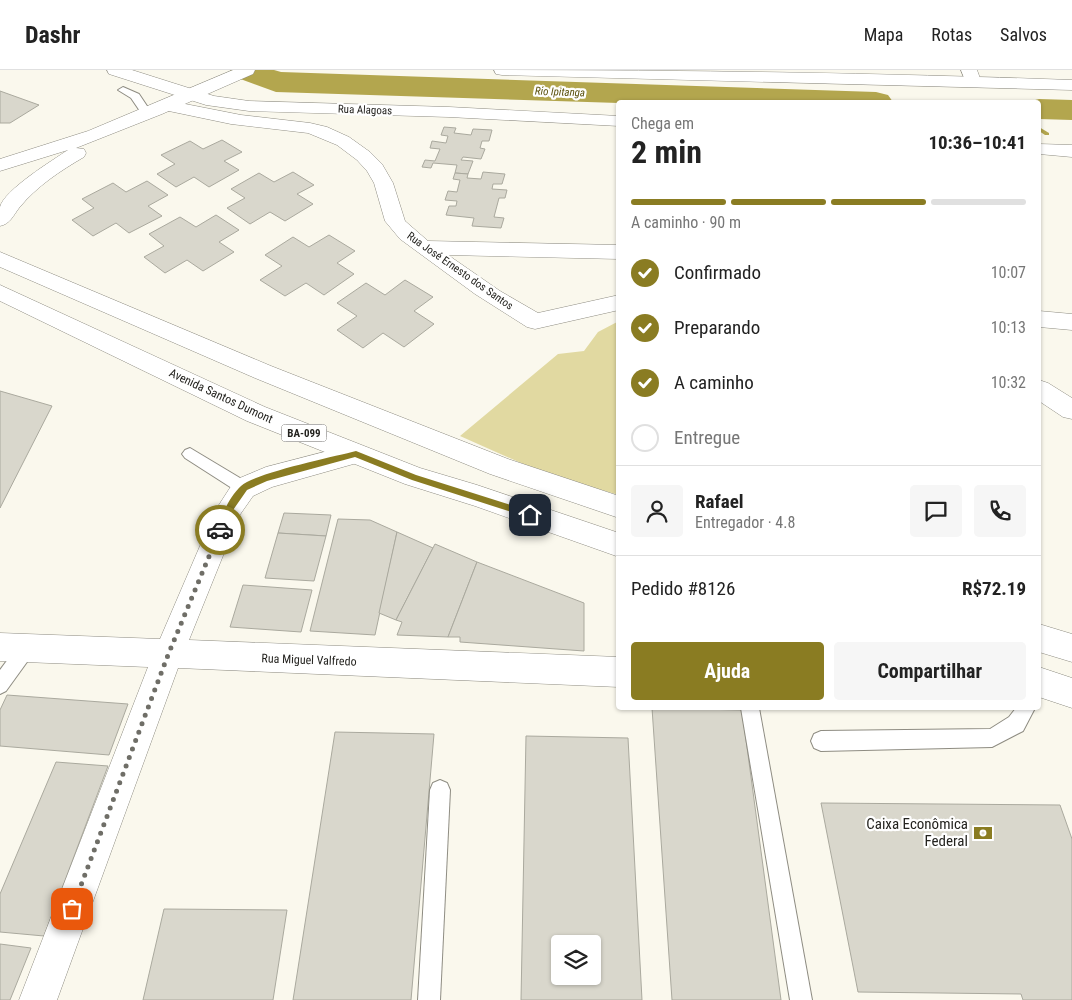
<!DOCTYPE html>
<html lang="pt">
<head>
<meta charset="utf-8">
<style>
  body { margin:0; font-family:"Roboto Condensed",sans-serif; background:#f6f6f6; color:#222; height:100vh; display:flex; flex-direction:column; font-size:19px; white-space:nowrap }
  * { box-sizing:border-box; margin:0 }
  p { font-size:16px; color:#767676 }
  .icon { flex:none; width:28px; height:28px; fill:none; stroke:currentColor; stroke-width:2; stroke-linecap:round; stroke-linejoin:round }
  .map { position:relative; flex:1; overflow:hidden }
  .drawer { position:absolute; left:616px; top:30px; width:425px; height:610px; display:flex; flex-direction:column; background:#fff; border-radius:5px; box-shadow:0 1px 4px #0004 }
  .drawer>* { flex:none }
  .fabs { position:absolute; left:551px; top:865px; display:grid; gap:10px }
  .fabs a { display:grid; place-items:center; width:50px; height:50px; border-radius:5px; background:#fff; box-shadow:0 1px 4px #0004; font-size:25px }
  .pin { position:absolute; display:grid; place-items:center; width:42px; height:42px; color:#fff; margin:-21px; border-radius:10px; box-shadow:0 2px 8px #0006 }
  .courier { position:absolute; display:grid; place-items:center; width:50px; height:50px; margin:-25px; border:4px solid #8a7c22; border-radius:50%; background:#fff; color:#222; box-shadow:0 1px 6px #0007 }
  .head em { font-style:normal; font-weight:700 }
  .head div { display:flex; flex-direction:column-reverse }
  .head { display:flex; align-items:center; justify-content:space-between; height:85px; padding:0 15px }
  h1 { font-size:32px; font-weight:700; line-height:38px }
  .bar { display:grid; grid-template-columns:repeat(4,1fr); gap:8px 5px; align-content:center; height:60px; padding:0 15px }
  .bar i { height:6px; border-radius:4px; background:#e0e0e0 }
  .bar .selected { background:#8a7c22 }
  .bar p { grid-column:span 4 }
  .line { display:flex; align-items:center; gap:12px; padding:0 15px; border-top:1px solid #e0e0e0 }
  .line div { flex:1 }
  .round { display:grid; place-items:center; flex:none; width:52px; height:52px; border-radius:5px; background:#f6f6f6 }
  ol { padding:0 15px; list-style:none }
  li { display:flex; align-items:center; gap:15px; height:55px }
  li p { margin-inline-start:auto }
  li .icon { padding:5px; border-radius:50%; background:#8a7c22; color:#fff; stroke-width:4 }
  li:last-child { color:#767676 }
  li i { width:28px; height:28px; border:2px solid #e0e0e0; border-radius:50% }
  .button { display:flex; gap:10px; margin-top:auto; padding:10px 15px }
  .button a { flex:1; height:58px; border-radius:5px; background:#8a7c22; color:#fff; font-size:20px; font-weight:700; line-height:58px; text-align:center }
  .button a+a { background:#f6f6f6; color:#222 }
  header { display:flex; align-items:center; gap:30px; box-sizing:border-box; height:70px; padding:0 25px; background:#fff; border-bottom:1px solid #e0e0e0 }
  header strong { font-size:24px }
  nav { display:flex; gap:28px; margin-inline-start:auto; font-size:18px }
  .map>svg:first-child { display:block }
  .green { fill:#e1d9a1 }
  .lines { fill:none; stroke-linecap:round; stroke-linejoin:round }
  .stream { fill:#b3a64e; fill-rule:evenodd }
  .river { fill:#b3a64e; fill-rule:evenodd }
  .building { fill:#d9d7cc; stroke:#aaa99e; fill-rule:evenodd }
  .service-casing { stroke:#8e8c82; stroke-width:2 }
  .minor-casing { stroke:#8e8c82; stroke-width:1 }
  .secondary-casing { stroke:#8e8c82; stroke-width:1 }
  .primary-casing { stroke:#8e8c82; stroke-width:1 }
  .trunk-casing { stroke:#8e8c82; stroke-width:1 }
  .service { fill:#fff; fill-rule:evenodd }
  .minor { fill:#fff; fill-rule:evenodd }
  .secondary { fill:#fff; fill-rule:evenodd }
  .primary { fill:#fff; fill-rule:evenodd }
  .trunk { fill:#fff; fill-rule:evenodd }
  .route { fill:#8a7c22 }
  .done { stroke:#6f6e67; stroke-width:5; stroke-dasharray:0 9 }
  .labels { text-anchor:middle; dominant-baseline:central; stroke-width:4.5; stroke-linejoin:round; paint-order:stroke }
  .far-water-label { font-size:11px; font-style:italic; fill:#5b510d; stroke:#fff }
  .far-street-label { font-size:11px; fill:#24231f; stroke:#fff }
  .shield { fill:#fff; stroke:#666562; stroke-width:1 }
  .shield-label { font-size:11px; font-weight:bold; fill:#24231f }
  .street-label { font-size:12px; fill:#24231f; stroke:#fff }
  .near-poi-label { font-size:15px; fill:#24231f; stroke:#fff; text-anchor:end }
</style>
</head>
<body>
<header>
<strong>Dashr</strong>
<nav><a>Mapa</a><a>Rotas</a><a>Salvos</a></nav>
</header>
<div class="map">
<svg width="1072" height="930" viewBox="0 0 1072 930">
  <rect width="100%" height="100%" fill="#faf8ed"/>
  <path class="green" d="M619,251v174l-71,-20 -88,-39 98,-82 26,-3 14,-19z"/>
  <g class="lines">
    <path class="stream" d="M1039,57l10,6v2h-4l-6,-4z"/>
    <g class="river">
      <path d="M230,0h44l7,2 595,20 12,3 5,7 -274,1 -343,-11 -41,-15z"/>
      <path d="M1039,29l33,1v20l-33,-1v-17h-12z"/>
    </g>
  </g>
  <g class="building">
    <path d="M0,21l39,14 -29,18h-10z"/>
    <path d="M444,57l12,1 -2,5 17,2 2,-6 19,1 -3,11h-7l-2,7 5,1 -4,10 -18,-2 -2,3 12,1 -5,13 -13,-1 2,-8 -24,-2 -2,5 -9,-1 3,-7 10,1 5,-12 -10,-1 2,-7 14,2 2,-7 -7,-1z"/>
    <path d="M222,70l20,12 -18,9 15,9 -30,17 -15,-10 -18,10 -19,-13 18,-10 -14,-9 29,-14 13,8z"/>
    <path d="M293,102l21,13 -17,9 16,10 -28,17 -15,-9 -20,12 -23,-16 18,-10 -14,-9 28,-16 15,9z"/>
    <path d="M483,102l22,2 -3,10h-9l-1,5 15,1 -2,8h-6l-5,19 10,1 -3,10 -29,-2 2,-8 -28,-3 3,-9h7l1,-5 -12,-1 3,-9 9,1 3,-12 -7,-1 2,-6 13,1 -1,4 14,1z"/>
    <path d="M147,111l21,14 -20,11 14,10 -33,17 -13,-10 -23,13 -21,-16 22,-12 -12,-9 31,-16 13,9z"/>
    <path d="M216,145l23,15 -20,12 15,10 -31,19 -16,-11 -22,13 -21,-16 20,-11 -15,-12 31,-17 16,10z"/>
    <path d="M329,165l26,16 -18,12 17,11 -30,21 -18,-12 -21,13 -25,-16 22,-14 -17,-11 28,-18 16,10z"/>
    <path d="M405,210l28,17 -19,14 20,13 -30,23 -21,-14 -20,15 -26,-18 20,-14 -20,-13 29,-20 19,12z"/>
    <path d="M0,321l52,15 -52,102z"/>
    <path d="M284,443l47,2 -5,21 -48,-3z"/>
    <path d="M338,449l32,1 27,12 -22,103 -65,-4z"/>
    <path d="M397,462l36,16 -37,72 -17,-7z"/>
    <path d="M278,463l48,3 -12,45 -49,-3z"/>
    <path d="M435,474l42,18 -29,75 -51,-2 5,-13 -6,-2z"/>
    <path d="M477,492l107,41v48l-124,-9v-5h-12z"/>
    <path d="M243,515l69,5 -11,42 -71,-5z"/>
    <path d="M7,625l121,9 -19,51 -109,-9v-36z"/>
    <path d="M652,638l90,2 39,290h-109z"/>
    <path d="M335,662l99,2 -23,266h-118z"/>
    <path d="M526,666l102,2 14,262h-121zM560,874h32v32h-32z"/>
    <path d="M56,692l52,4 -64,170 -44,-4v-38z"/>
    <path d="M821,733l239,2 12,34v161h-49l-2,-6 -163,-2z"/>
    <path d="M164,839l123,1 -14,90h-130z"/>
    <path d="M0,874l31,4 -21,52h-10z"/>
  </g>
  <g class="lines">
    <g class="service-casing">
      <g id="service">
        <path d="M123,17l16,7 14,21 -1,2h-8l-13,-19 -13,-8z"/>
        <path d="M190,378l60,36 2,4 -2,4 -6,2 -6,-2 -53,-34 -3,-4 3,-4z"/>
        <path d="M26,571l6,2 3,6 -3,6 -26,36 -6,3v-24l20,-27z"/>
        <path d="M741,638h18l53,292h-22z"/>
        <path d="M1016,638h19l-12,23 -31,16 -171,4 -7,-3 -3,-7 3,-7 7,-3 169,-2 19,-12z"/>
        <path d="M440,710l7,3 3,7 -10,210h-22l12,-210 3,-7z"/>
      </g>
    </g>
    <g class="minor-casing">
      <g id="minor">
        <path d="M961,0h16l4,11 -2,4h-12z"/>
        <path d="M170,31l71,14 69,8 17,4 22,10 21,15 12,12 11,19 12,38 23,20 191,4v14l-171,-4 52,36 38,22 81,-18v15l-84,19 -8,-2 -52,-33 -75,-55 -15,-18 -11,-38 -7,-12 -10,-11 -20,-15 -29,-12 -77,-9 -67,-14 -3,-4 3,-4z"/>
        <path d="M1039,241l33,3v16l-33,-3z"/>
        <path d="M1039,310l9,3 24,15v21l-9,-2 -24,-16z"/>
        <path d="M355,374l9,3 4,7 -4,7 -92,26 -19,9 -14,20 -50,124 430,17v30l-441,-19 -121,332h-38l129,-333 -148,-6v-28l160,6 55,-128 20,-31 31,-13z"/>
      </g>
    </g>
    <g class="secondary-casing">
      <g id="secondary">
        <path d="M233,0h22l-2,4 -91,40 -86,34 8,1 2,4 -2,4c-24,14 -47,29 -65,51 -6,8 -9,16 -19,18 0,-6 0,-14 0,-19 4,-17 53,-47 68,-57l-68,21v-12l88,-28z"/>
        <path d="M494,0c193,0 385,3 578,10v10l-570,-15 -6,-1z"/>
      </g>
    </g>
    <g class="primary-casing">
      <g id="primary">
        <path d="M107,0h25l82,26 35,5 200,6 170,9v10l-170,-9 -200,-6 -43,-6 -97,-31z"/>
        <path d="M1039,74l33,1v12l-33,-3z"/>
      </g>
    </g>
    <g class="trunk-casing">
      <g id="trunk">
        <path d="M0,182l271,114 237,93 111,37v22l-129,-44 -235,-96 -255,-111z"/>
        <path d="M0,215l265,122 155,61 57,17 142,48v24l-144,-51 -70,-22 -158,-63 -247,-120z"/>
        <path d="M1039,554l33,10v28l-33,-10z"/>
        <path d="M1039,597l33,11v30l-33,-11z"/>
      </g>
    </g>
    <use href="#service" class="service"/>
    <use href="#minor" class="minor"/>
    <use href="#secondary" class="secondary"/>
    <use href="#primary" class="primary"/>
    <use href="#trunk" class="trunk"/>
  </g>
  <path class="route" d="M356,381l60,24 114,36 4,4 -4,3 -118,-38 -57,-23 -88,24 -20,9 -16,23 -8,19h-6l-1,-2c6,-15 13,-33 25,-44 14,-13 92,-29 115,-35z"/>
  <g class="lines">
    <path class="done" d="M72,839l96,-254 52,-125"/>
  </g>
  <defs>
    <g id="bank-bare" transform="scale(1.5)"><path d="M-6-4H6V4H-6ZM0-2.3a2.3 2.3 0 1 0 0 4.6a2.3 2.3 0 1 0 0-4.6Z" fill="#8a7c22" stroke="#fff" stroke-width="2.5" paint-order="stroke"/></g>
  </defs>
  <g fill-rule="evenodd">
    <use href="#bank-bare" x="983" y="763"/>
  </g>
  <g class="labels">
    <g class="far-water-label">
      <text transform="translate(560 22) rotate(2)">Rio Ipitanga</text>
    </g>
    <g class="far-street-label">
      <text transform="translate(365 40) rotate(2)">Rua Alagoas</text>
      <text transform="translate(460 201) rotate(35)">Rua José Ernesto dos Santos</text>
    </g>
    <rect class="shield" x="281.5" y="354.5" width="45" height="17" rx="4"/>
    <g class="shield-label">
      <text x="304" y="363">BA-099</text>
    </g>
    <g class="street-label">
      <text transform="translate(221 326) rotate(25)">Avenida Santos Dumont</text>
      <text transform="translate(309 590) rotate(2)">Rua Miguel Valfredo</text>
    </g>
    <g class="near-poi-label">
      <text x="968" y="754">Caixa Econômica<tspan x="968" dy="17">Federal</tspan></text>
    </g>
  </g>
</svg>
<div class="fabs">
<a><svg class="icon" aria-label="layers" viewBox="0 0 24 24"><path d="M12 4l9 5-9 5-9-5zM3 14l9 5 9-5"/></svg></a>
</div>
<div class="pin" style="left:72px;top:839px;background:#ea580c"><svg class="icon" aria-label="bag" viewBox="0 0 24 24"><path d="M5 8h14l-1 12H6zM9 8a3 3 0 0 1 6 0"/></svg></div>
<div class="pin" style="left:530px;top:445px;background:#1f2937"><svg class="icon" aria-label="home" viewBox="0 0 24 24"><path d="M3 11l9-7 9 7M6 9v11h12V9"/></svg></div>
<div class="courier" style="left:220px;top:460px"><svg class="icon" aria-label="car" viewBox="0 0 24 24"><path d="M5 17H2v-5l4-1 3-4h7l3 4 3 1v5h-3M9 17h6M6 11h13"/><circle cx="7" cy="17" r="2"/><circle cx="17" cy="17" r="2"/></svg></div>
<section class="drawer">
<div class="head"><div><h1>2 min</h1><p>Chega em</p></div><em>10:36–10:41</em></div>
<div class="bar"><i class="selected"></i><i class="selected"></i><i class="selected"></i><i></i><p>A caminho · 90 m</p></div>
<ol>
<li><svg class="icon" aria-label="check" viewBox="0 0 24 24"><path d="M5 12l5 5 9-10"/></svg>Confirmado<p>10:07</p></li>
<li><svg class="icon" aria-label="check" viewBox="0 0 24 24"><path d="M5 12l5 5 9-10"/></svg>Preparando<p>10:13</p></li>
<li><svg class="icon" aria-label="check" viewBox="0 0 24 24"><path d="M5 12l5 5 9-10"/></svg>A caminho<p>10:32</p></li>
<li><i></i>Entregue</li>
</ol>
<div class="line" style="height:90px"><a class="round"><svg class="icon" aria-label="person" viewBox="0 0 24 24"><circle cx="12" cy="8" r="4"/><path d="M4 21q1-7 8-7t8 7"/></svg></a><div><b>Rafael</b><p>Entregador · 4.8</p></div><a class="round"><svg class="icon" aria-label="chat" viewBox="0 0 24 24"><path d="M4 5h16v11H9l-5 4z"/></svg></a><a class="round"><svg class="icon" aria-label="phone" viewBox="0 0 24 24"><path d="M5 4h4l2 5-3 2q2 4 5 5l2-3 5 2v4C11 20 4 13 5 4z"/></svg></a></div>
<div class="line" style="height:65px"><div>Pedido #8126</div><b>R$72.19</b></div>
<div class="button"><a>Ajuda</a><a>Compartilhar</a></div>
</section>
</div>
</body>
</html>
